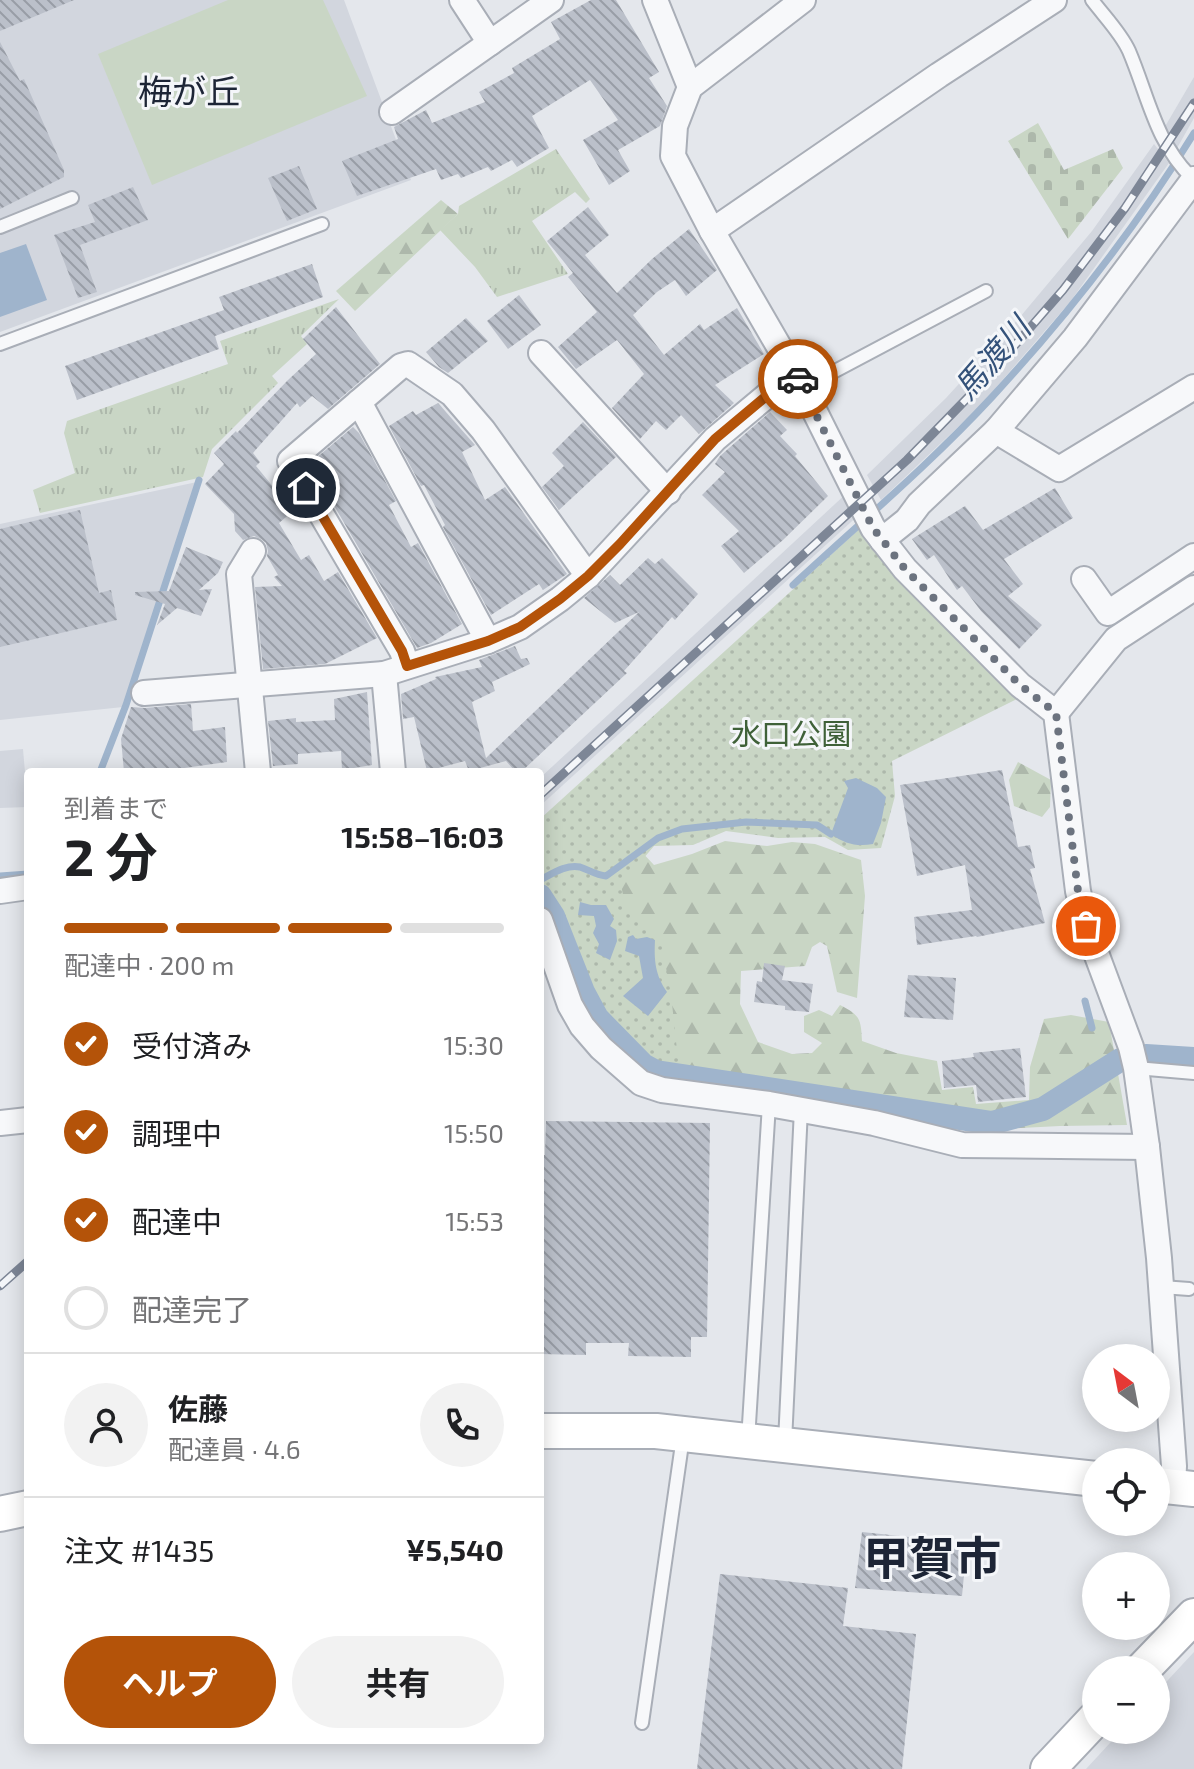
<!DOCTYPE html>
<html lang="ja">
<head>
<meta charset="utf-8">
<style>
  body { margin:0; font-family:"Exo 2","Noto Sans JP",sans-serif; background:#f2f2f2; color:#202124; height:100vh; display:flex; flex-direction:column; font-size:30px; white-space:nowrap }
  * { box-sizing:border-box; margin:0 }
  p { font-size:26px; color:#757577 }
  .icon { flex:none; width:44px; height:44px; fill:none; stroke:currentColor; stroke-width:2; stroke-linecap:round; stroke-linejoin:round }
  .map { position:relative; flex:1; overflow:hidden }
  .details { position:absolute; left:24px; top:768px; width:520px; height:976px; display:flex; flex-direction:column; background:#fff; border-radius:8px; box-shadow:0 4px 20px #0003 }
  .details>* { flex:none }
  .needle { width:52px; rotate:328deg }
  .buttons { position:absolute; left:1082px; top:1344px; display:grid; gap:16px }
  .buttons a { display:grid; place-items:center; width:88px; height:88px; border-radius:50%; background:#fff; box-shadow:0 4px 20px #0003; font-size:40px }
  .pin { position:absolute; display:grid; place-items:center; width:68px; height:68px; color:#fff; margin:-34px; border:4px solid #fff; border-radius:50%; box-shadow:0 2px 8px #0007 }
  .courier { position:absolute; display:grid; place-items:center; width:80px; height:80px; margin:-40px; border:6px solid #b45309; border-radius:50%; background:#fff; color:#222; box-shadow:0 2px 10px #0007 }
  .summary em { font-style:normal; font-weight:700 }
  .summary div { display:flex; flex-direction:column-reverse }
  .summary { display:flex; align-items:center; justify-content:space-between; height:136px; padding:0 40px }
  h1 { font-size:52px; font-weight:700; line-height:60px }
  .bar { display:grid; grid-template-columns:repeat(4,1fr); gap:12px 8px; align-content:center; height:96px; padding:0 40px }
  .bar i { height:10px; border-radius:6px; background:#e0e0e0 }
  .bar .selected { background:#b45309 }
  .bar p { grid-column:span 4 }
  .line { display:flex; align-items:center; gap:20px; padding:0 40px; border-top:2px solid #e0e0e0 }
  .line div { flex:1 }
  .round { display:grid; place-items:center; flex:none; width:84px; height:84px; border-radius:42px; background:#f2f2f2 }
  ol { padding:0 40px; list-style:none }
  li { display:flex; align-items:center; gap:24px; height:88px }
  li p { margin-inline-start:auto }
  li .icon { padding:8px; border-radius:50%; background:#b45309; color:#fff; stroke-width:4 }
  li:last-child { color:#757577 }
  li i { width:44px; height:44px; border:4px solid #e0e0e0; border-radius:50% }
  .primary-button { display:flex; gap:16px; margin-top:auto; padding:16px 40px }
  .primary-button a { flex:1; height:92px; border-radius:48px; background:#b45309; color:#fff; font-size:32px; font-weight:700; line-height:92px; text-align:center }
  .primary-button a+a { background:#f2f2f2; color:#202124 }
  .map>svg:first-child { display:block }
  .built { fill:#d2d6de }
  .grass { fill:url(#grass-tufts) }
  .forest { fill:url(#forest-firs) }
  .cemetery { fill:url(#cemetery-stones) }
  .park { fill:url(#park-dots) }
  .pitch { fill:#c9d6c5 }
  .water { fill:#9fb4cc }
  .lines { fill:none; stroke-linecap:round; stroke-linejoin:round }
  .stream { stroke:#9fb4cc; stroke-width:7 }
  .canal { stroke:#9fb4cc; stroke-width:24 }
  .building { fill:url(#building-back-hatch) }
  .lane-casing { stroke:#a9aeb7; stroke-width:16 }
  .street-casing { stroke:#a9aeb7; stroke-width:28 }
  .secondary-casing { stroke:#a9aeb7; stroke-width:38 }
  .lane { stroke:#f7f8fa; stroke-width:12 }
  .street { stroke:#f7f8fa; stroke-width:24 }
  .secondary { stroke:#fff; stroke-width:34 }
  .rail-casing { stroke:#7d8696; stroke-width:9 }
  .rail { stroke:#f4f6f9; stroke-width:6; stroke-dasharray:18; stroke-linecap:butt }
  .done { stroke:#6c737f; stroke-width:8; stroke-dasharray:0 14.4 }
  .route { stroke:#b45309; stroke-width:10 }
  .labels { text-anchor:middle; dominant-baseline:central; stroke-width:6; stroke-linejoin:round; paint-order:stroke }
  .park-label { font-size:30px; fill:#3f6138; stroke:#f4f6f9 }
  .water-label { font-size:32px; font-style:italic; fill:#34527a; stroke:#f4f6f9 }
  .quarter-label { font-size:34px; fill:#1d2536; stroke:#f4f6f9 }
  .town-label { font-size:46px; font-weight:bold; fill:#1d2536; stroke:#f4f6f9 }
</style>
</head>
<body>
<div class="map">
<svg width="1194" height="1769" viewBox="0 0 1194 1769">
  <defs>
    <pattern id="grass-tufts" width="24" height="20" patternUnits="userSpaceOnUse" patternTransform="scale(2)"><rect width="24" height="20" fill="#c9d6c5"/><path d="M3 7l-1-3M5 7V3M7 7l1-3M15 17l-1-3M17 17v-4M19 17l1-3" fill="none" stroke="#adb8ab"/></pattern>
    <pattern id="forest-firs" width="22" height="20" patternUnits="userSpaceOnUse" patternTransform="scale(2)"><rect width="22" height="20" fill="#c9d6c5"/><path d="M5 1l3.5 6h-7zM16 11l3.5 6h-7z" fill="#adb8ab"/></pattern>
    <pattern id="cemetery-stones" width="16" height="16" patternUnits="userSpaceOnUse" patternTransform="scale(2)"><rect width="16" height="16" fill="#c9d6c5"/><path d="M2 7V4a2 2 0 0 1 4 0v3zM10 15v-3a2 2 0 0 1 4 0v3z" fill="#adb8ab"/></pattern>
    <pattern id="park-dots" width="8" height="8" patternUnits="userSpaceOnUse" patternTransform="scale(2)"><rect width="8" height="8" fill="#c9d6c5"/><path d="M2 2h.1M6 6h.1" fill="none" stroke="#adb8ab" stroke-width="1.8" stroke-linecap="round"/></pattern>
    <pattern id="building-back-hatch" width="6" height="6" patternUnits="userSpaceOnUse" patternTransform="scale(2)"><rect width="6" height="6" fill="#bbc0ca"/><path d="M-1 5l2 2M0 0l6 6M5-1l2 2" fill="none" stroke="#989da6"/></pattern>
  </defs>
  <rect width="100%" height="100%" fill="#e4e7ec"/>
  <g class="built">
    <path d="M0,0h344l67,180 -411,152z"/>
    <path d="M1194,77v41l-18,32 -13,-20z"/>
    <path d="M1154,144l15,19 -99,139 -91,105 -98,93 -14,-25 79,-77 74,-81 72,-86z"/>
    <path d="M197,482l-74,225 -123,13v-196z"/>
    <path d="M849,491l13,21 -322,294v-28z"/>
    <path d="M23,749l5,58 -28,1v-57z"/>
    <path d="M1194,1652v117h-108l36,-39h34v-37z"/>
  </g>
  <g class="grass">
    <path d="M556,149l34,50 -4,4 -11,-11 -43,29 36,53 -71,23 -22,-30 -35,-37 18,-16 1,-8z"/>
    <path d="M339,299l-38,37 6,8 -35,32 6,7 -66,66 -9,28 -163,36 -7,-23 42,-17 -11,-40 3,-12 161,-57 -8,-23z"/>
  </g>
  <g class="forest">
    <path d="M441,200l17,14 -103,97 -19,-20z"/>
    <path d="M1018,762l33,18 -1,27 -8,10 -28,-11 -5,-26z"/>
    <path d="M725,841l42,5 25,-4 23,2 46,16 4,36 -8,102 -20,-6 -10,-46 -7,-4 -8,5 -7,19 -64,5 -1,33 18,38 34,12 20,-1 10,-10 -18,-11v-16l15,-6 13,6 8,-11c20,10 21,14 22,36l34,12 41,8 5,29 31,-3 3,17 53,-4 1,-33 14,-48 27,-4 38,7 18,103 -67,1 -59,3 -297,-40 -63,-17 -53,-57 -21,-51 -27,-101 97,-16 17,18 38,-11z"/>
  </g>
  <path class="cemetery" d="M1038,123l26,47 49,-21 10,19 -55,71 -60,-98z"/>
  <path class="park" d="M866,523l157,173 -131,65 3,35 -14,52 -33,2 -23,-13 -47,1 -52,-7 -33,14 -39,1 -33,39 4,19 35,32 11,58 8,75 -42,-12 -42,-40 -36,-62 -19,-43v-93z"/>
  <path class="pitch" d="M228,0h95l44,96 -215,89 -54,-131z"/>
  <g class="water">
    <path d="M26,244l21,56 -47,17v-64z"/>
    <path d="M856,778l21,10 9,9 -5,26 -8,21c-16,3 -28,0 -42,-10l17,-46 -4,-7z"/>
    <path d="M580,902l11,3h15l8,14 -4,7 6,4 1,11 -7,19 -14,-7 3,-9 -6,-11 3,-7 -2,-10 -16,-1z"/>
    <path d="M633,935l3,4 11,-2 8,3c-1,20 0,35 12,52l-19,24 -25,-20 20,-18 -4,-22 -14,-5 3,-14z"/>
  </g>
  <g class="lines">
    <g class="stream">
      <path d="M793,585c67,-62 137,-121 199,-188 75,-81 144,-169 202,-264"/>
      <path d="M100,772l26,-67 73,-225"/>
      <path d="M0,876l28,-2"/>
      <path d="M540,880c12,-6 26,-16 40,-13 9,3 16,8 26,9l52,-38 24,-9 64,-7 71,3 14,9"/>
      <path d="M1085,1001l7,27"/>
      <path d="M1099,1065l1,6"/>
    </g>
    <path class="canal" d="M540,896l13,20 30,76 14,26 46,47 13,7 336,51 51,-14 77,-49 26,-4 48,3"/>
  </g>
  <g class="building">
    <path d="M0,0h74l-74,31z"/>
    <path d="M591,0h25l43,72 -10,6 18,28 -7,20 -42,24 12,21 -21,14 -26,-45 35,-20 -28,-40 -58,36 17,32 -32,19 -5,-7 -21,11 -3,-4 -27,11 -3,-4 -17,6 -5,-11 -79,27 -15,-35 56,-22 -4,-12 32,-17 6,13 53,-21 -6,-10 35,-19 -2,-5 48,-29 -9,-17z"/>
    <path d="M0,42l20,39 4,-2 40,91v7l-64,32z"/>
    <path d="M299,166l18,43 -30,12 -19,-43z"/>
    <path d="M133,187l15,33 -68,25 17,47 -19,6 -24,-63 41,-13 -7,-17z"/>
    <path d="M588,207l21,28 -24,20 32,38 35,-34 37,-30 28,41 -31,26 -11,-16 -18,12 -24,23 31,40 36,-31 4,6 33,-22 27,46 -49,31 19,18 -35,31 -18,-19 -15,15 -10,-9 -16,18 -28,-31 32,-34 -27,-34 -41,29 -18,-22 39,-35 -29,-35 5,-4 -26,-32z"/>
    <path d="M312,264l11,33 -108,39 4,13 -142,51 -12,-34 159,-56 -5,-13z"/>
    <path d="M519,295l22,30 -33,24 -21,-28z"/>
    <path d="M336,307l44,57 -52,45 -16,-13 -12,11 -3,-4 -44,50 7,9 -4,4 37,45 -14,12 22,37 8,-5 15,26 14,-9 39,66 -52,26 -62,5 -8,-82 27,-1 -8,-9 4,-2 -11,-19 1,-5 -2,-8 -5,-4 -7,-3 -11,4 -8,-9 -1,-17 -29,-30 19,-20 -10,-11 22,-22 1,2 51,-53 28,-26 -13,-15z"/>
    <path d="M466,318l22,23 -40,32 -9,-6 -13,-15z"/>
    <path d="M438,403l37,42 -13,7 23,48 20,-13 62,87 -24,16 -4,-6 -48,31 -48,-88 2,-2 -21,-40 -3,1 -32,-60 24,-15 3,4z"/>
    <path d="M770,412l17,18 -7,6 17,18 -2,2 33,40 -45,44 -39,33 -23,-27 18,-15 -37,-36 23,-23 -10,-8 5,-8z"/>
    <path d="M583,422l33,35 -57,53 -17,-23 22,-21 -12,-13z"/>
    <path d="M353,427l6,6 37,68 -7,4 22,42 7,-4 44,81 -31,19 -14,5 -92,-158 11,-6 -21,-25z"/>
    <path d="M1055,488l18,30 -69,41 19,25 -15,12 34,29 -23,24 -38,-38 -19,-25 -5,4 -23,-35 -7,5 -15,-21 53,-33 18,24z"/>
    <path d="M80,510l19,83 12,-3 6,30 -117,27v-118z"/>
    <path d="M186,547l37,15 -5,11 -19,17 13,-1 -11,27 -24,-8 -20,17 8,-21 -30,-9v-3l34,-1z"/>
    <path d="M648,558l7,6 7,-6 36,36 -23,26 -3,-3 -48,54 3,2 -106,99h-5l-10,-11 -37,10 -4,-10 -38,10 -13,-54 -11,2 -2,-25 35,-15 -1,-2 47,-10 -3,-7 36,-14 6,13 6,-1 3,6 -38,18 3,9 -23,11 14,56 153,-146 -24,11 -31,-25 26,-23 10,10z"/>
    <path d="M367,692l5,73 -30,5 -1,-19 -43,3v10l-25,2 -5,-45 28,-3v4l39,-2 -1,-21z"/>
    <path d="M191,704l2,27 32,-4 2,35 -64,9v1h-39l-3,-33 10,-32 14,1z"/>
    <path d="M1002,770l16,77 12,-2 5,23 -5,1 15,54 -68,14 -1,-1 -59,9 -3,-28 58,-7 -7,-45 -48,11 -17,-91z"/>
    <path d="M764,963l21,3 -3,14 31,4 -4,28 -24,-2v-4l-31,-4 3,-21 5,1z"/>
    <path d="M908,975l48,3 -3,42 -49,-3z"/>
    <path d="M1020,1048l6,49 -48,5 -2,-17 -32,3 -2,-27 32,-4 -1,-4z"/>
    <path d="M546,1121l164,2 -3,214h-16v20l-63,-1 1,-13h-43v12l-46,-1v-199h5z"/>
    <path d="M862,1532l105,11 -5,53 -107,-8z"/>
    <path d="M720,1574l128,14 -5,38 73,8 -14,135h-205z"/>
  </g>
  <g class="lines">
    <g class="lane-casing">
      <g id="lane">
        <path d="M1092,0c12,16 29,33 37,51 20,47 26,91 64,128"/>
        <path d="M0,227l72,-29"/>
        <path d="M0,344l322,-120"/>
        <path d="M803,388l183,-97"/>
        <path d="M1136,1068l58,5"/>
        <path d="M1162,1287l27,2"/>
        <path d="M748,1440l21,-336"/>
        <path d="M785,1442l16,-333"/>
        <path d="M642,1723l41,-286"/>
      </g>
    </g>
    <g class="street-casing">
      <g id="street">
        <path d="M462,0l28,43"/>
        <path d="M655,0l35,87"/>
        <path d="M803,0l-113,87 -15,39 -2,30 39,75 91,157 70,140 32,41 115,116 36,28 22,178 8,35 45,121 5,21 11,79 12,111 15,208 -1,21"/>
        <path d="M392,112l159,-112"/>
        <path d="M712,231l227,-156 115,-75"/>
        <path d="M541,353l127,139"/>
        <path d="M359,402l129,239"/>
        <path d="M996,431l63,38 135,-82"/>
        <path d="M882,540l25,-20 12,-16 77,-73 79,-93 119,-159"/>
        <path d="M253,551l-14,23 19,198"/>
        <path d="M1084,579l24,34 86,-57"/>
        <path d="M407,666l-5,-15 -112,-190 111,-95 7,-2 44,30 31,36 105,146"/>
        <path d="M384,674l9,98"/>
        <path d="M144,693l240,-19 104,-33 32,-14 40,-28 28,-23 127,-137 79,-66"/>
        <path d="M1056,713l60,-74 78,-51"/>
        <path d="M0,891l28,-4"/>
        <path d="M540,920l30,85 12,21 19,22 40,35 21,7 107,14 105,19 88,22 185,2"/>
        <path d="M0,1123l28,-3"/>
      </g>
    </g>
    <g class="secondary-casing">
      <g id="secondary">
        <path d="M540,1431h116l440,48"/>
        <path d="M1156,1485l38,4"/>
        <path d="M0,1514l28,-6"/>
        <path d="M1142,1670l52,-54"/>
        <path d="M1048,1769l48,-51"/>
      </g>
    </g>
    <use href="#lane" class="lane"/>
    <use href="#street" class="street"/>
    <use href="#secondary" class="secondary"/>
    <g class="rail-casing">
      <g id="rail">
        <path d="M540,795l367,-335 74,-76 82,-94 62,-82 69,-105"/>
        <path d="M0,1286l28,-25"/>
      </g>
    </g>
    <use href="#rail" class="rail"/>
  </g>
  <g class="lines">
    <path class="done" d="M798,379l75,149 32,41 115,116 36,28 22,178 8,35"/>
    <path class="route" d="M306,488l96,163 5,15 81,-25 32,-14 40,-28 28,-23 32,-32 95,-105 79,-66 4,6"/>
  </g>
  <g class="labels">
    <g class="park-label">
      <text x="791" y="733">水口公園</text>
    </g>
    <g class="water-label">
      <text transform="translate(991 357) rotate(-49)">馬渡川</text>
    </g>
    <g class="quarter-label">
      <text x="189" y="90">梅が丘</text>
    </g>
    <g class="town-label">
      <text x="932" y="1556">甲賀市</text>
    </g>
  </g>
</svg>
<div class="buttons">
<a><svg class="needle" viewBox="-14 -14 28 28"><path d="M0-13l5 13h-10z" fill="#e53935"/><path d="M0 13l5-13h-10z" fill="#757577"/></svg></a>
<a><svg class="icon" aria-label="locate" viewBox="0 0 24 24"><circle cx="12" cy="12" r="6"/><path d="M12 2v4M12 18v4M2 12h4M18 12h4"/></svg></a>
<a>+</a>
<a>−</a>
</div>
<div class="pin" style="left:1086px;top:926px;background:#ea580c"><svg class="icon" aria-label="bag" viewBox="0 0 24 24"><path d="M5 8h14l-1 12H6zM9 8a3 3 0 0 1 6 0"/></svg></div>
<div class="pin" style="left:306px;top:488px;background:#1f2937"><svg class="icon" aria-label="home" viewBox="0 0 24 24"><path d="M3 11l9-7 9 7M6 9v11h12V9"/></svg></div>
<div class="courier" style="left:798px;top:379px"><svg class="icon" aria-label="car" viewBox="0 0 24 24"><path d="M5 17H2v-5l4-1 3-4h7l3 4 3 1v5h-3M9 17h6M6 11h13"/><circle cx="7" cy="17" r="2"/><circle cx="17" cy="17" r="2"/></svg></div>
<section class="details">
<div class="summary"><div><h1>2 分</h1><p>到着まで</p></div><em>15:58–16:03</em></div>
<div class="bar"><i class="selected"></i><i class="selected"></i><i class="selected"></i><i></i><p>配達中 · 200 m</p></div>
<ol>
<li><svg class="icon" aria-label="check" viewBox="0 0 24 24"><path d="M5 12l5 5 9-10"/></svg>受付済み<p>15:30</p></li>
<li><svg class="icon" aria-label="check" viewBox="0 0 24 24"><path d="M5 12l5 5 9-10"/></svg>調理中<p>15:50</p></li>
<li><svg class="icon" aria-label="check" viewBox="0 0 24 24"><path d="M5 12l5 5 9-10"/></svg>配達中<p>15:53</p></li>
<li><i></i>配達完了</li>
</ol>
<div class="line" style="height:144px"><a class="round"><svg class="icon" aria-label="person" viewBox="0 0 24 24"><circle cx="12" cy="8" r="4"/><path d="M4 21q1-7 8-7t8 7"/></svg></a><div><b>佐藤</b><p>配達員 · 4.6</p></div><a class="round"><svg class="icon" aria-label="phone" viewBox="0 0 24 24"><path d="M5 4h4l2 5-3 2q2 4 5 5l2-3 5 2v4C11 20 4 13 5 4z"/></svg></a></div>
<div class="line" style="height:104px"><div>注文 #1435</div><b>¥5,540</b></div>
<div class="primary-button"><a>ヘルプ</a><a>共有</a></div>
</section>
</div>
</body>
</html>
